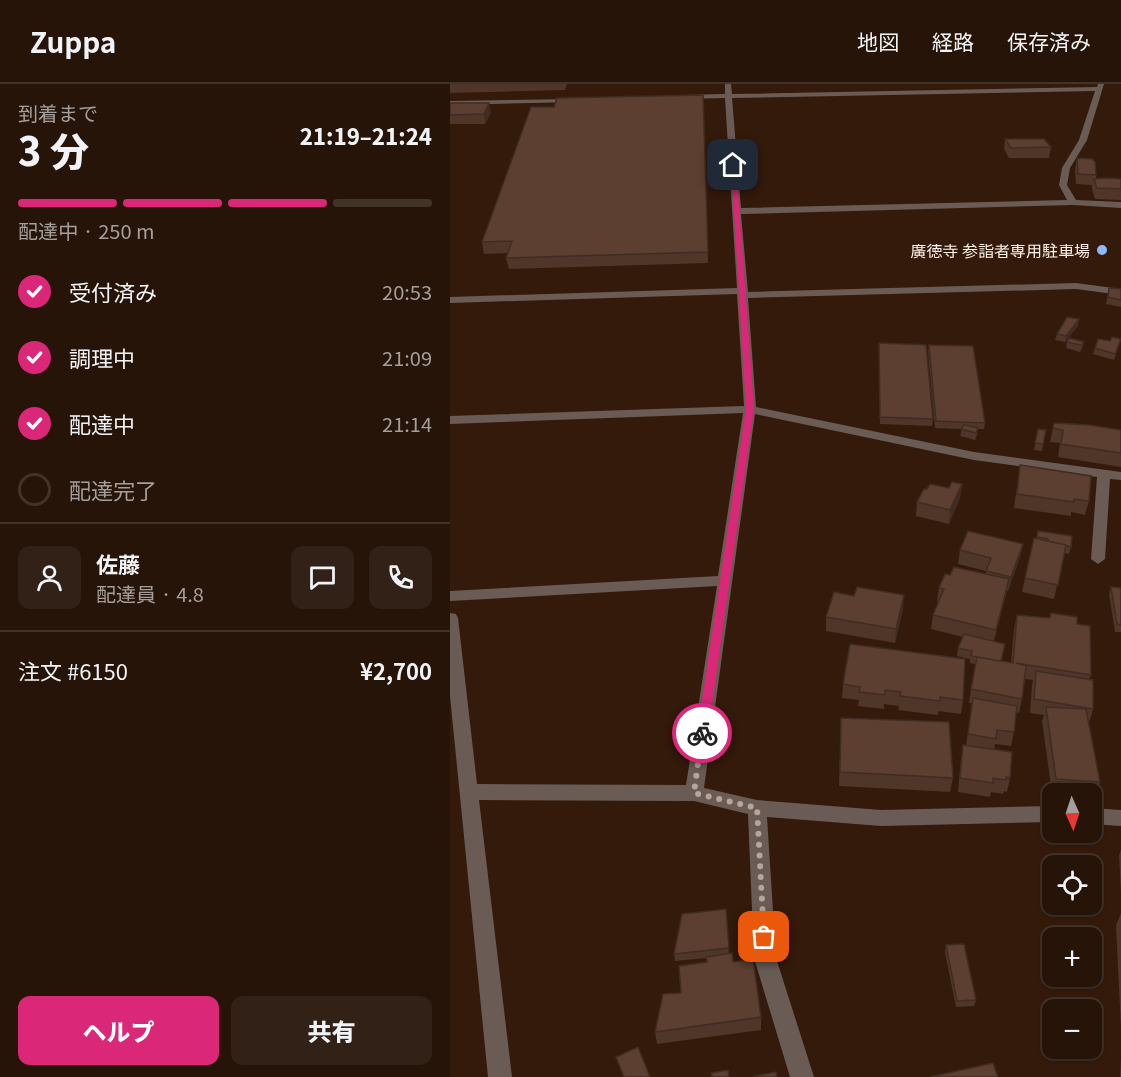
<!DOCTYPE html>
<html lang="ja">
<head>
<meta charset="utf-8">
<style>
  body { margin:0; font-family:Georgia,"Noto Sans JP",serif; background:#322116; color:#f1f3f6; height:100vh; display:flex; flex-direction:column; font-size:22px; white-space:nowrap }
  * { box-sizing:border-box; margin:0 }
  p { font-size:20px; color:#a49e9c }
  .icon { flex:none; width:33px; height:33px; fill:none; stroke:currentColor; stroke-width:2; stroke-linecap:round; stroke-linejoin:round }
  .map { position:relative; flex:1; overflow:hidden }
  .drawer { display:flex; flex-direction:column; background:#261408; width:450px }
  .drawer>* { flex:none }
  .needle { width:39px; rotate:177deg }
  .controls { position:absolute; left:592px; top:699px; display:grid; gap:12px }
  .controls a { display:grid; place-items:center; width:60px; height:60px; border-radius:12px; background:#261408; box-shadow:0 2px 4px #0004,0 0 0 2px #423329; font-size:30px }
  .pin { position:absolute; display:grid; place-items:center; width:51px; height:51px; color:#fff; margin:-26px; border-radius:12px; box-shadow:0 3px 9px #0006 }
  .courier { position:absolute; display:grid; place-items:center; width:60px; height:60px; margin:-30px; border:4px solid #db2777; border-radius:50%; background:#fff; color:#222; box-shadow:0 2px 8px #0007 }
  .headline em { font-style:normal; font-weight:800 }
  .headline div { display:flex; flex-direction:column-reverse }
  .headline { display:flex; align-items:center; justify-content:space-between; height:102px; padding:0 18px }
  h1 { font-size:39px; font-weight:800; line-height:45px }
  .bar { display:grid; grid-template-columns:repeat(4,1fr); gap:9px 6px; align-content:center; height:72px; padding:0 18px }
  .bar i { height:8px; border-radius:4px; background:#423329 }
  .bar .selected { background:#db2777 }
  .bar p { grid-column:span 4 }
  .line { display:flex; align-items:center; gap:15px; padding:0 18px; border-top:2px solid #423329 }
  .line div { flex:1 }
  .round { display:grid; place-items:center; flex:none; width:63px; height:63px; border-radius:12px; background:#322116 }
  ol { padding:0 18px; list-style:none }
  li { display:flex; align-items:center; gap:18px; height:66px }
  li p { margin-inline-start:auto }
  li .icon { padding:6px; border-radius:50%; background:#db2777; color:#fff; stroke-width:4 }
  li:last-child { color:#a49e9c }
  li i { width:33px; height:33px; border:3px solid #423329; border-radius:50% }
  .action { display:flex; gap:12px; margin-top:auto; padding:12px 18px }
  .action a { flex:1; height:69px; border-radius:12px; background:#db2777; color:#fff; font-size:24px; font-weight:800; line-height:69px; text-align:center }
  .action a+a { background:#322116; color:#f1f3f6 }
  header { display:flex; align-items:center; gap:36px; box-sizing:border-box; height:84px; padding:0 30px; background:#261408; border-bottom:2px solid #423329 }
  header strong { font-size:28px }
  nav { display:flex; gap:33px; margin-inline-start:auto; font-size:21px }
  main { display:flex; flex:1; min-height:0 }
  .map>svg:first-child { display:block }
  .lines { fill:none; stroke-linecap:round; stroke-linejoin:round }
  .minor { fill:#6a5c55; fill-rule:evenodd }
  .wall { fill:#4f3629 }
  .shaded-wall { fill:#402c22 }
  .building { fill:#5c3f30; stroke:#402c22; stroke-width:1.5 }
  .route { fill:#db2777 }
  .done { stroke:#b7a59b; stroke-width:6; stroke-dasharray:0 10.8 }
  .poi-dot { fill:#8db9fc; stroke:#331a0b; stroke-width:2 }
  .labels { text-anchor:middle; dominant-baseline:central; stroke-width:5; stroke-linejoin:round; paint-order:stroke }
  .far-poi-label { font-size:16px; fill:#fef0e8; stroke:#331a0b; text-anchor:end }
</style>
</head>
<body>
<header>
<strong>Zuppa</strong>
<nav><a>地図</a><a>経路</a><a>保存済み</a></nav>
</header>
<main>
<section class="drawer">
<div class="headline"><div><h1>3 分</h1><p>到着まで</p></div><em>21:19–21:24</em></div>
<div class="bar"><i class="selected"></i><i class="selected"></i><i class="selected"></i><i></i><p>配達中 · 250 m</p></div>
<ol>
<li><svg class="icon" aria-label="check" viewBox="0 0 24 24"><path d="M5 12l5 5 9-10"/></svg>受付済み<p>20:53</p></li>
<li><svg class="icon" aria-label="check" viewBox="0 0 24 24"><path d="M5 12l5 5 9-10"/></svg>調理中<p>21:09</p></li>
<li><svg class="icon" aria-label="check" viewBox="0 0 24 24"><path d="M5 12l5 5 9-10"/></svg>配達中<p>21:14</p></li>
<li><i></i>配達完了</li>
</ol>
<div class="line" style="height:108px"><a class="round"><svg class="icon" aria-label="person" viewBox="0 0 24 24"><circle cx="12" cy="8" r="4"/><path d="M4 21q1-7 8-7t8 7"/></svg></a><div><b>佐藤</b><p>配達員 · 4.8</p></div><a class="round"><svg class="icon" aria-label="chat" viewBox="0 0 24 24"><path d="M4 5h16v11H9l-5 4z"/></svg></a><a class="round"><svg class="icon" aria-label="phone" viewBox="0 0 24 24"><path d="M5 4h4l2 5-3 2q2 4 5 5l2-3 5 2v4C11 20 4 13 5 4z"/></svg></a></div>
<div class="line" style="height:78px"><div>注文 #6150</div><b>¥2,700</b></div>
<div class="action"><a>ヘルプ</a><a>共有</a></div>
</section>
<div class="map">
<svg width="671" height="993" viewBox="0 0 671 993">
  <rect width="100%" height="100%" fill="#331a0b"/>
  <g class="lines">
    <g class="minor">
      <path d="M275,0h6l1,10 365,-7 1,-3h6l-17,56 -17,28 -3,17 9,15 45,2v6l-48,-3 -332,9 7,78 328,-9 45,6v6l-45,-6 -328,9 8,109 218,45 147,20v8l-11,-1 -5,80 -7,5 -7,-5 6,-82 -123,-17 -219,-46 -51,374 53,12 124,10 172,-4v16l-172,4 -114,-9 9,141 38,119h-24l-36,-119 -6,-144 -54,-13 -215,-1 33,277h-24l-38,-381v-83l6,1 2,4 19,166 209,1 31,-199 -267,15v-10l268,-15 25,-163 -293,11v-8l294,-10 -7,-112 -287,9v-6l287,-9 -12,-190 -41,1 -4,-2 4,-2 41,-1zM645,7l-16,49 -17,28 -3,17 8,15 -326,8 -9,-110z"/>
      <path d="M128,15l-2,3 -126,3v-4z"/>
      <path d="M642,724l29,2v16l-29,-2z"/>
    </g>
  </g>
  <g class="wall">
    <path d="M0,0h117l-2,6 -115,3z"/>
    <path d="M253,11l5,168 -199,6 -3,-11 2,-5 -24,1 -2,-12 72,-135z"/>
    <path d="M0,19l41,9 -6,12h-35z"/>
    <path d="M555,55l46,8 -2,11h-40l-5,-9z"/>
    <path d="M627,74l19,17v4h25v21l-26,-1 -3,-10v-4l-16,-1 -1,-15z"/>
    <path d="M659,204l12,1v18l-15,-3z"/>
    <path d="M628,242l-13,16 -10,-2 2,-6z"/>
    <path d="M660,257l9,5 -5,14 -21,-6 2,-6z"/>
    <path d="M617,258h17l-2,6 -2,4 -14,-4z"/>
    <path d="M429,259l54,76 -1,7 -52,-2z"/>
    <path d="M479,261l56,78 -1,6h-6l-1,6 -2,5 -15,-4 2,-7 -27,-1 -7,-77z"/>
    <path d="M604,339l67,7v37l-63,-10 2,-14 -10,-1z"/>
    <path d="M588,345l8,1 -4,21 -8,-1z"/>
    <path d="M570,381l69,36 -4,14 -14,-3v4l-57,-8z"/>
    <path d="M512,400l-2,14 -11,26 -33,-8 1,-14 10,-13 22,-1z"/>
    <path d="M588,447l33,16 -2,7 -5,-1 -10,46 -32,-7 12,-54 2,1z"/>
    <path d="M573,460l-3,13 -12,34h-1l-13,50 7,20 10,2 3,-34 3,-14 32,3 2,-5 26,11 14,51 -2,4 4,30 -4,14 11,59 -5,14 -3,-1v-1l-40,-1 -10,-72 2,-6 -14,-2 2,-28 1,-5 -8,-1 -3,20 -3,14 -3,-1 -2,20 -3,14 -16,-2 -1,6 16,28 -3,14 -3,-1 -1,3 -12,-2 -1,5 -32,-5 3,-33 2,-14h3l6,-42h-3l6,-39 -5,-1v-4l-13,-3 1,-8 5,-11 -32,-8 2,-14 5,-13 -1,-1 2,-13 11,-13 36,-1v-3l-28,-7 2,-14z"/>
    <path d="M661,503l10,1v44h-6l-6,-38z"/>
    <path d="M453,525l-8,34 -69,-12v-14z"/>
    <path d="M393,600l120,16 -2,14 -23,-3v4l-40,-5 1,-4 -15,-2v5l-26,-3 1,-6 -17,-2z"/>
    <path d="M391,634l112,60 -3,14 -111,-6z"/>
    <path d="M671,766v44l-2,-39z"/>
    <path d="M276,825l3,44 32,64v13l-104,14 -2,-12 26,-39 26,-31 -1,-4 -31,3 -1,-7z"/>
    <path d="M671,829v116l-5,-103z"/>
    <path d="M496,861l30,55 -2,6 -18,1 -11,-55z"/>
    <path d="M671,974v19h-1z"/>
  </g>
  <g class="shaded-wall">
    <path d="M39,19l2,9 -6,12 -1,-10z"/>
    <path d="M629,235l-1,7 -13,16 1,-6z"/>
    <path d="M512,400l-2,14 -11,26 1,-14z"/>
    <path d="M573,460l-3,13 -12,34 3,-14z"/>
    <path d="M559,495l-3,14 -13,51 3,-14z"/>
    <path d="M454,511l-1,14 -8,34 1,-14z"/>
  </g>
  <g class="building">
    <path d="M253,11l5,157 -202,6 6,-17 -30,1 49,-135h23l3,-9z"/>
    <path d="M0,19h39l-5,11 -34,1z"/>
    <path d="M555,55h39l7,8 -40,1z"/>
    <path d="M627,74l15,1 3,3 1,13 -18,-1z"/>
    <path d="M656,94l15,1v10l-24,-1 -3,-9z"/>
    <path d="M659,204l12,1v11l-13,-3z"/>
    <path d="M617,233l12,2 -13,17 -9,-2z"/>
    <path d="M662,253l9,2 -6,15 -20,-6 3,-9 12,2z"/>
    <path d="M619,254l15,4 -3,3 -14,-3z"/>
    <path d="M429,259l47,2 7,74 -53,-2z"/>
    <path d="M479,261l44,1 12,77 -49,-2z"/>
    <path d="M604,339l35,2 32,5v23l-60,-9 2,-14 -10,-2z"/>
    <path d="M514,341l14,3 -2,5 -15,-4z"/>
    <path d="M588,345l8,1 -3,14 -8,-1z"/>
    <path d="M570,381l71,11 -2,25 -15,-2v3l-57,-8z"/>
    <path d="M502,398l10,2 -12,26 -33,-8 7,-13h3l3,-5 19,4z"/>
    <path d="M518,447l55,13 -12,33 -25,-6 5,-13 -31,-8z"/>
    <path d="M588,447l34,5 -1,11 -23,-6v-2l-11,-2z"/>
    <path d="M584,454l32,7 -8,40 -33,-7z"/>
    <path d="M504,483l55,12 -13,51 -63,-15 11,-26 -5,-1 6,-14 5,1z"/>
    <path d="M407,503l47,8 -8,34 -70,-12 8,-25 20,4z"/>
    <path d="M661,503l10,1v37l-4,-1z"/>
    <path d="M601,529l26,4v7l13,2 1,49 -75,-12 10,3 -4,33 -51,-10 6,-32 36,6 4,-48 33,3z"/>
    <path d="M514,550l41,10 -4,17 -30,-5 1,-5 -14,-3z"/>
    <path d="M400,560l115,15 -2,41 -23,-3v4l-40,-5 1,-4 -16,-2v5l-26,-3 1,-5 -17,-3z"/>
    <path d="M586,587l57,9v29l-59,-10z"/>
    <path d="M523,614l44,8 -3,26 -17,-2 -1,9 -28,-5z"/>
    <path d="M596,623l40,2 14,73 -44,-3z"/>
    <path d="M391,634l108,4 4,56 -113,-6z"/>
    <path d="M513,661l49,7 -2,26 -4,-1v3l-13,-2v5l-33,-5z"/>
    <path d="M276,825l3,39 -55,6 8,-40z"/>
    <path d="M514,860l12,56 -19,1 -11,-56z"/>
    <path d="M282,869l1,9 20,-3 8,58 -106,15 8,-38 18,-1 -2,-27 28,-4 -1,-5z"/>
    <path d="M188,963l12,30h-26l-8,-20z"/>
    <path d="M543,979l5,14h-68z"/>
    <path d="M278,986l1,7h-17l-1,-4z"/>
    <path d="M326,988l1,5h-22l-1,-1z"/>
  </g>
  <path class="route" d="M281,80l5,1 18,243 -46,325 -6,4 -5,-4 49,-325z"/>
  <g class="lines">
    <path class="done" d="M252,649l-8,60 63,15 7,129"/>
  </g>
  <circle class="poi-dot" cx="652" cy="166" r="6"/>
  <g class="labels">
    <g class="far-poi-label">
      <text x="640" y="166">廣徳寺 参詣者専用駐車場</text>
    </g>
  </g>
</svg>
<div class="controls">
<a><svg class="needle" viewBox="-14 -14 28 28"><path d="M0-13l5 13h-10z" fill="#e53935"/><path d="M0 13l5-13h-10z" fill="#a49e9c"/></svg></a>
<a><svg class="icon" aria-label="locate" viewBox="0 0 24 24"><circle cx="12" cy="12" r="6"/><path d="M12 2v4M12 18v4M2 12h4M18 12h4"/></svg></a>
<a>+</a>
<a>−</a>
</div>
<div class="pin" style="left:314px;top:853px;background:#ea580c"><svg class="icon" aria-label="bag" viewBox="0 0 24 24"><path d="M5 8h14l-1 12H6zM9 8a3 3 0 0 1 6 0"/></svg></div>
<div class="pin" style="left:283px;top:81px;background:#1f2937"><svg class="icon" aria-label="home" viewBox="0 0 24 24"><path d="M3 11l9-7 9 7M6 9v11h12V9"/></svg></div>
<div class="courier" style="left:252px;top:649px"><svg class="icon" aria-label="bike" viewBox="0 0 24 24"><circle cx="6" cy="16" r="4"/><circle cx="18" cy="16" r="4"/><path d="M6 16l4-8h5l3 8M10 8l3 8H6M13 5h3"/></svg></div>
</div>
</main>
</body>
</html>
